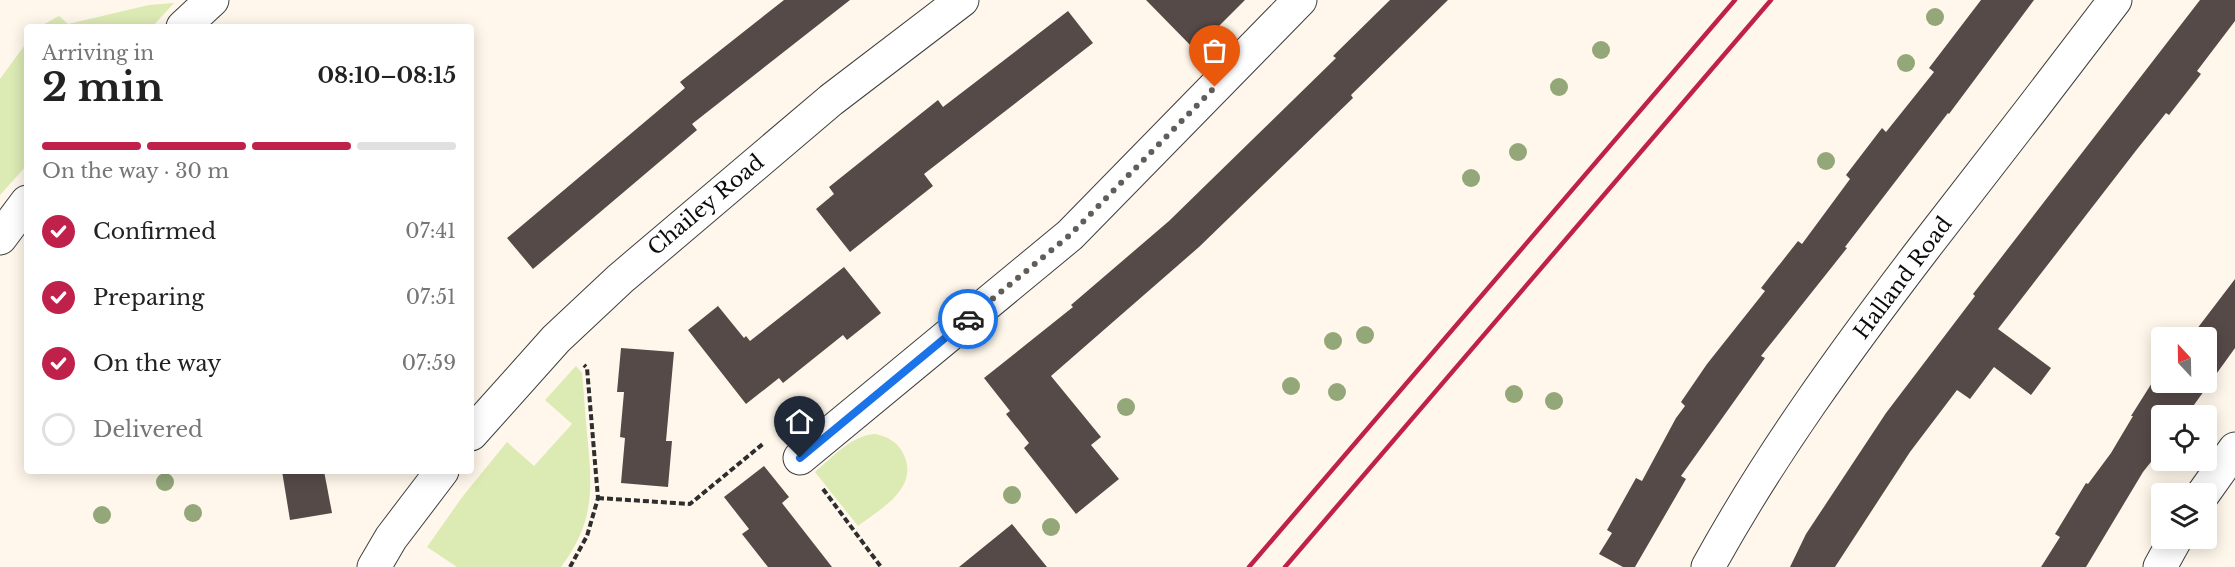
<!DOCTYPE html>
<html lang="en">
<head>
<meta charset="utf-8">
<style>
  body { margin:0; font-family:"Libre Baskerville",serif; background:#f6f6f6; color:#222; height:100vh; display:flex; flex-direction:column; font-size:22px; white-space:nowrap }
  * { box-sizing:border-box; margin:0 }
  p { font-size:20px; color:#767676 }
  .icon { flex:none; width:33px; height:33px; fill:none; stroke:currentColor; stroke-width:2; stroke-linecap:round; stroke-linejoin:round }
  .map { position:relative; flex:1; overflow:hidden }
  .sheet { position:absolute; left:24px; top:24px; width:450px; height:450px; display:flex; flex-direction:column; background:#fff; border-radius:6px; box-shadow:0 3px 15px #0003 }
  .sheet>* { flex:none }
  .needle { width:39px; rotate:338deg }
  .fabs { position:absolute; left:2151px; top:327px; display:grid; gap:12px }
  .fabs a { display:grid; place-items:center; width:66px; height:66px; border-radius:6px; background:#fff; box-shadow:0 3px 15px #0003; font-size:30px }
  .pin { position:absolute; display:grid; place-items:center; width:51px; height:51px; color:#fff; margin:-62px -26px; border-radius:50% 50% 50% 0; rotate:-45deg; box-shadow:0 0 6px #0007 }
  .pin .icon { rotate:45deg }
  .courier { position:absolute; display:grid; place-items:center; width:60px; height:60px; margin:-30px; border:4px solid #1a73e8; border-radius:50%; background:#fff; color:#222; box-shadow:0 2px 8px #0007 }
  .summary em { font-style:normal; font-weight:700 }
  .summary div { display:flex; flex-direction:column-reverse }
  .summary { display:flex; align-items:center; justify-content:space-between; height:102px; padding:0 18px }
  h1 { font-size:39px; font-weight:700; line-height:45px }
  .bar { display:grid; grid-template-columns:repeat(4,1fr); gap:9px 6px; align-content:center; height:72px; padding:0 18px }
  .bar i { height:8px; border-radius:4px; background:#e0e0e0 }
  .bar .selected { background:#bf214a }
  .bar p { grid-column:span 4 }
  ol { padding:0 18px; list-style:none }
  li { display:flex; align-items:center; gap:18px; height:66px }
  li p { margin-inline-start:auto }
  li .icon { padding:6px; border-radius:50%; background:#bf214a; color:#fff; stroke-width:4 }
  li:last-child { color:#767676 }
  li i { width:33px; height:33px; border:3px solid #e0e0e0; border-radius:50% }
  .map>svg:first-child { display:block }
  .green { fill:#dceab4 }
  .building { fill:#554a48 }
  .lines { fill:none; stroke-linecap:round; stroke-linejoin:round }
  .street-casing { stroke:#3f3f3f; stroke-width:35 }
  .path { stroke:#2e2e2e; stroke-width:4; stroke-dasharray:6 3; stroke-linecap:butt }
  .street { stroke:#fff; stroke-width:33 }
  .rail { stroke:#bf214a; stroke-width:4.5 }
  .tree { fill:#93a779 }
  .done { stroke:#615e5a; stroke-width:6; stroke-dasharray:0 10.8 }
  .route { stroke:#1a73e8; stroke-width:8 }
  .labels { text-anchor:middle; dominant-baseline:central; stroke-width:6; stroke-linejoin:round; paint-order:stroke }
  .street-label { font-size:21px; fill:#0c0c0c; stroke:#fff }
</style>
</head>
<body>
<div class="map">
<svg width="2235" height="567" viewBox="0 0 2235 567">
  <rect width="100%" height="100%" fill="#fff7eb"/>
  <g class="green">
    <path d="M174,3l-22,24h-113l20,-11 9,8 81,-19z"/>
    <path d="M27,42v123l-27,30v-116z"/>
    <path d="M576,366l6,7c2,20 3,40 5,60 5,54 9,87 -26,134h-104l-30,-20 36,-51 44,-54 27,24 38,-42 -27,-24z"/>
    <path d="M875,434c12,2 24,9 29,21 15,34 -24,54 -46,71l-43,-54c18,-15 35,-36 60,-38z"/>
  </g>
  <g class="building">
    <path d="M784,0h66l-158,124 5,6 -164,139 -26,-31 178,-150 -5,-6z"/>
    <path d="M1146,0h99l-50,50z"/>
    <path d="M1390,0h58l-97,95 2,3 -154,149 -148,129 50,61 -10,8 28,34 -43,35 -52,-66 5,-5 -23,-29 4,-3 -26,-33 89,-71 -2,-2 98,-84 167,-163 -3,-2z"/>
    <path d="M1981,0h53l-85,114 -1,-1 -103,134 2,1 -86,108 4,2 -84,118 5,3 -51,88h-12l-24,-13 13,-21 -5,-3 29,-52 6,3 34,-63 9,-12 -4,-4 26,-38 58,-73 -4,-3 37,-47 4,3 48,-65 -4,-4 36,-47 4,4 48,-60 -5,-4z"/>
    <path d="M2200,0h35v21l-38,50 4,3 -32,41 -3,-2 -28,35 -140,181 53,39 -20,27 -37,-28 -24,32 -13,-9 -47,62 -75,115h-45l16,-33 80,-121 89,-117 -2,-2z"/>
    <path d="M1068,11l25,32 -169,131 9,12 -83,66 -34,-43 18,-15 -5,-7 109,-87 5,7z"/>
    <path d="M844,267l37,46 -34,27 -4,-5 -60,48 -4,-5 -33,26 -58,-74 30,-24 26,32 2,-2 4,5z"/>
    <path d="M2235,279v69l-49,68h-24v32l-19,24 -57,95h-45l19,-30 -5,-3 31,-51 2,1 23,-31 22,-37h-2l31,-49v15h44v-44h-16z"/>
    <path d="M621,348l53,4 -8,89h6l-4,46 -47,-4 4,-45 -5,-1 4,-45h-7z"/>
    <path d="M764,466l25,31 -7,6 50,64h-64l-26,-33 7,-5 -25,-32z"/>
    <path d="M282,471h42l8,42 -42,7z"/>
    <path d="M1012,524l35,43h-88z"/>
  </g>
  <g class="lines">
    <g class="street-casing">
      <g id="street">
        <path d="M183,27l29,-27"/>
        <path d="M0,238l27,-36"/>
        <path d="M471,434l85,-95 64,-60 211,-179 131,-100"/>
        <path d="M800,458l270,-223 230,-235"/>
        <path d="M2203,494l32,-45"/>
        <path d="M374,567l17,-29 51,-67"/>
        <path d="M1708,567c62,-113 138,-217 216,-319 64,-82 128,-165 191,-248"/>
        <path d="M2160,567l16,-29"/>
      </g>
    </g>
    <g class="path">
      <path d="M823,489l58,78"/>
      <path d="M598,498l92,6 74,-61"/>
      <path d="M570,567l17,-31 11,-38 -11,-130 -3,-3"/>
    </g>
    <use href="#street" class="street"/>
    <g class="rail">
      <path d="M1249,567l486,-567"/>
      <path d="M1285,567l486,-567"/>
    </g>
  </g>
  <g class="tree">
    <circle cx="1935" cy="17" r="9"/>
    <circle cx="1601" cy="50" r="9"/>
    <circle cx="1906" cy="63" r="9"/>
    <circle cx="1559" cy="87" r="9"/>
    <circle cx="1518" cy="152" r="9"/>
    <circle cx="1826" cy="161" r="9"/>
    <circle cx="1471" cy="178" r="9"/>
    <circle cx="1365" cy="335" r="9"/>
    <circle cx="1333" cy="341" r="9"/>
    <circle cx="1291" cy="386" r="9"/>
    <circle cx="1337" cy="392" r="9"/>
    <circle cx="1514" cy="394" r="9"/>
    <circle cx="1554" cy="401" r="9"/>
    <circle cx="1126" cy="407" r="9"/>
    <circle cx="165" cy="482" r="9"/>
    <circle cx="1012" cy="495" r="9"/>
    <circle cx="193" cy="513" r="9"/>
    <circle cx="102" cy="515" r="9"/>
    <circle cx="1051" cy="527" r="9"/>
  </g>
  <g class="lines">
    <path class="done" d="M968,319l102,-84 145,-148"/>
    <path class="route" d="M800,458l168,-139"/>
  </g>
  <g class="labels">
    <g class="street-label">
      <text transform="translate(706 205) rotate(-40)">Chailey Road</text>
      <text transform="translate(1903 278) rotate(-53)">Halland Road</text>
    </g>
  </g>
</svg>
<div class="fabs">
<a><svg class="needle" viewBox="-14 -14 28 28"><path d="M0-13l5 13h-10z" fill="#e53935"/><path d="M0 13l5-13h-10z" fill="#767676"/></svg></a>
<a><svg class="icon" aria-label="locate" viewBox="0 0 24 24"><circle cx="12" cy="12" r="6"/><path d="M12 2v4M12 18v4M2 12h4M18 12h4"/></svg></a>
<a><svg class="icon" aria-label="layers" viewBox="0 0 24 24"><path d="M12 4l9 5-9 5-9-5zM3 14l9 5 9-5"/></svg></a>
</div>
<div class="pin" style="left:1215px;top:87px;background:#ea580c"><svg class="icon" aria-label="bag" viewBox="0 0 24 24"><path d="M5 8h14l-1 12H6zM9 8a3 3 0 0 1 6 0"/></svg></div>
<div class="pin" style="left:800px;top:458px;background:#1f2937"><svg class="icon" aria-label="home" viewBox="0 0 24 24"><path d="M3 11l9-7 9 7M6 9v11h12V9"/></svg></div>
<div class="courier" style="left:968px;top:319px"><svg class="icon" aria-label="car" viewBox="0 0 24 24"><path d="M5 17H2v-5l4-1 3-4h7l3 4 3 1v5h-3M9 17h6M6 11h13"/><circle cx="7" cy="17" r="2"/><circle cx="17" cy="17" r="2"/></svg></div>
<section class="sheet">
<div class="summary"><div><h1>2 min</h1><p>Arriving in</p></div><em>08:10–08:15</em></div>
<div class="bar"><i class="selected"></i><i class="selected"></i><i class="selected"></i><i></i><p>On the way · 30 m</p></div>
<ol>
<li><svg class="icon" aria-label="check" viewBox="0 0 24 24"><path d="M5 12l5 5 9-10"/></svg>Confirmed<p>07:41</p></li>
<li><svg class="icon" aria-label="check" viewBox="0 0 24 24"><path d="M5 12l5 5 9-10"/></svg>Preparing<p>07:51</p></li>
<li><svg class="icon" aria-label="check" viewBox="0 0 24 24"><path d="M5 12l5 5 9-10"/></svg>On the way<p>07:59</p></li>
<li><i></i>Delivered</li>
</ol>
</section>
</div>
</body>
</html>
